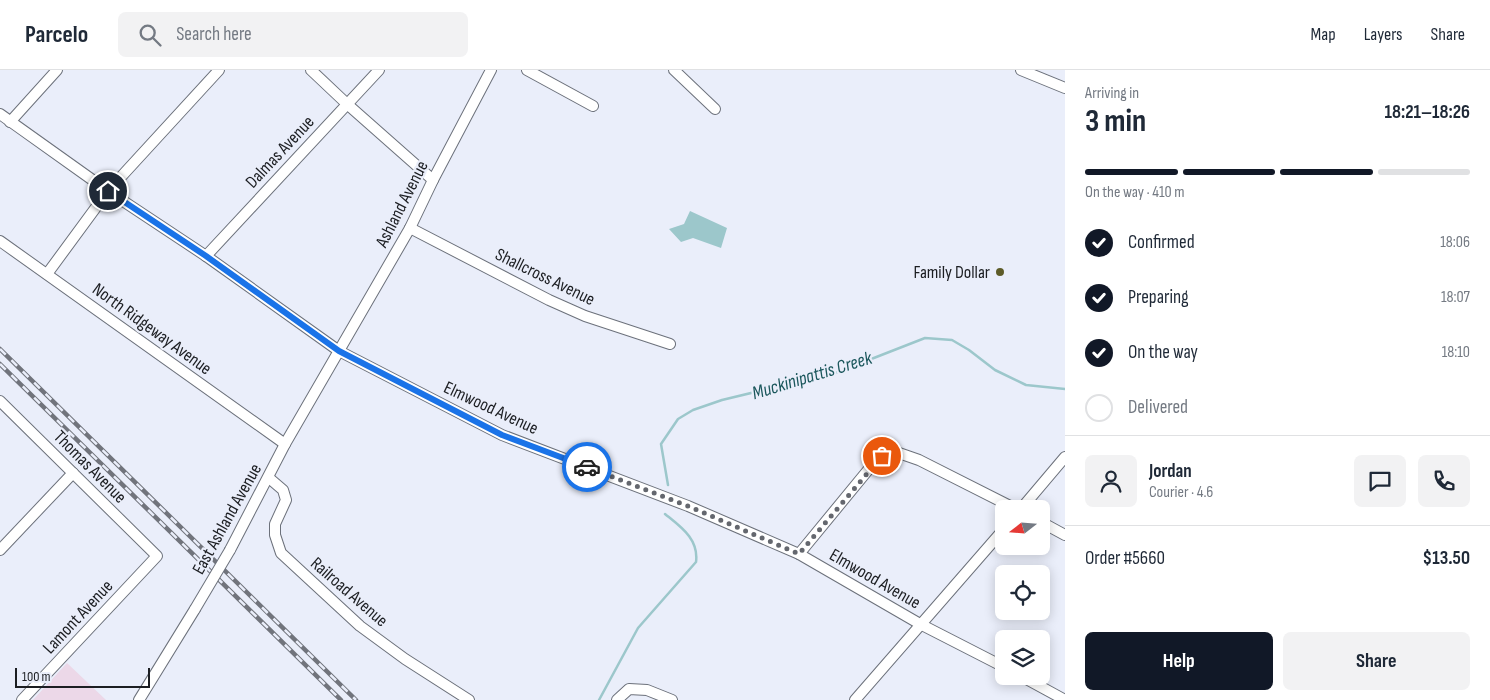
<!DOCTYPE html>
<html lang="en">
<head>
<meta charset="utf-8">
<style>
  body { margin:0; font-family:"Sofia Sans Condensed",sans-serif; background:#f2f2f3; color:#1f2937; height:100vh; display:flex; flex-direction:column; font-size:19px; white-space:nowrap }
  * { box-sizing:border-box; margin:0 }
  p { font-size:16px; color:#747a83 }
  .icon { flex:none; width:28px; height:28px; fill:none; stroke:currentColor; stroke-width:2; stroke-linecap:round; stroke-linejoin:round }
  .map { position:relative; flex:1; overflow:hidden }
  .panel { display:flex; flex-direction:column; background:#fff; width:425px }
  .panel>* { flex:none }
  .needle { width:32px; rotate:253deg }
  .tools { position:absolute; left:995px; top:430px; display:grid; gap:10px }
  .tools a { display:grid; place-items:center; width:55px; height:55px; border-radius:8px; background:#fff; box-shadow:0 2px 12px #0003; font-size:25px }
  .scale { position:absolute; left:15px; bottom:12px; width:135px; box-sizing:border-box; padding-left:5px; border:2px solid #1c1e22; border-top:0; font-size:14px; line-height:18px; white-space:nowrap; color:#1c1e22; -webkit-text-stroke:4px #eaeefa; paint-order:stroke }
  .pin { position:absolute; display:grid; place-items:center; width:42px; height:42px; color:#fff; margin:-21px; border:2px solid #fff; border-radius:50%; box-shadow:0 1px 5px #0007 }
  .courier { position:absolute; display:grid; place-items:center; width:50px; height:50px; margin:-25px; border:4px solid #1a73e8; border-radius:50%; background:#fff; color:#222; box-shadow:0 1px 6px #0007 }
  .head em { font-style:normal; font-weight:700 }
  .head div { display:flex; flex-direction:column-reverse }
  .head { display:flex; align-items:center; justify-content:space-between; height:85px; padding:0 20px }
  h1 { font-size:32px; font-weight:700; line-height:38px }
  .bar { display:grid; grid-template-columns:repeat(4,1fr); gap:8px 5px; align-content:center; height:60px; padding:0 20px }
  .bar i { height:6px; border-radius:4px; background:#e0e1e3 }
  .bar .active { background:#111827 }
  .bar p { grid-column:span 4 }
  .line { display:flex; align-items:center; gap:12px; padding:0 20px; border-top:1px solid #e0e1e3 }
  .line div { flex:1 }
  .round { display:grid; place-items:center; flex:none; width:52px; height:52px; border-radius:8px; background:#f2f2f3 }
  ol { padding:0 20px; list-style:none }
  li { display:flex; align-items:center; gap:15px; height:55px }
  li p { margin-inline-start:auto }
  li .icon { padding:5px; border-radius:50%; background:#111827; color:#fff; stroke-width:4 }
  li:last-child { color:#747a83 }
  li i { width:28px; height:28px; border:2px solid #e0e1e3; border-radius:50% }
  .button { display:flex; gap:10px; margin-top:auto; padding:10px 20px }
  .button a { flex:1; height:58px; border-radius:8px; background:#111827; color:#fff; font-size:20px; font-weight:700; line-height:58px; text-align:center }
  .button a+a { background:#f2f2f3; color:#1f2937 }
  header { display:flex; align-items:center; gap:30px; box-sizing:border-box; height:70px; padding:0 25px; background:#fff; border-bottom:1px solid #e0e1e3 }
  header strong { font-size:24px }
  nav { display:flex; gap:28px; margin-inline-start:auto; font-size:18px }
  .search { width:350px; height:45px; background:#f2f2f3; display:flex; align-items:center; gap:12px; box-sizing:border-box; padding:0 18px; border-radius:8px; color:#747a83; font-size:19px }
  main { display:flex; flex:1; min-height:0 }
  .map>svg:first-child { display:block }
  .green { fill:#ecd8e8 }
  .water { fill:#9cc7cb }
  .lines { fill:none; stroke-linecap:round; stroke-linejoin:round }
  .stream { stroke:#9cc7cb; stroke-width:2.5 }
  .minor-casing { stroke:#6c717b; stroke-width:12 }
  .minor { stroke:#fff; stroke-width:10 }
  .rail-casing { stroke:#71747c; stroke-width:4.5 }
  .rail { stroke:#eaeefa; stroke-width:2.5; stroke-dasharray:8; stroke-linecap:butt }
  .minor-bridge-casing { stroke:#6c717b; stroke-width:12; stroke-linecap:butt }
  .minor-bridge { stroke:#fff; stroke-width:10 }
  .done { stroke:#64676e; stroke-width:5; stroke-dasharray:0 9 }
  .route { stroke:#1a73e8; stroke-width:6 }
  .poi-dot { fill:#5d5b28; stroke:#eaeefa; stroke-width:2 }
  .labels { text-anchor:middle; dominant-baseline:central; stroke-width:4.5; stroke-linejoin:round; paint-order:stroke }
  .street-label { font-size:18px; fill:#1c1e22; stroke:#eaeefa }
  .poi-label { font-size:18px; fill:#1c1e22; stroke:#eaeefa; text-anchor:end }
  .water-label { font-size:19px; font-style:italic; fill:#1a565b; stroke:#eaeefa }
</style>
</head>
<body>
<header>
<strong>Parcelo</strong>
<div class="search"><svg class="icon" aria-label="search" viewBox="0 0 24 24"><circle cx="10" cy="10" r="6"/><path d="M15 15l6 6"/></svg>Search here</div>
<nav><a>Map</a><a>Layers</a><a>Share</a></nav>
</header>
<main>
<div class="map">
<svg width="1065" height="630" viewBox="0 0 1065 630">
  <rect width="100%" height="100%" fill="#eaeefa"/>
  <path class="green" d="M67,593l39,37h-73z"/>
  <path class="water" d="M690,141l37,17 -6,20 -28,-10 -12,4 -12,-13 15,-5z"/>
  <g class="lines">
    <g class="stream">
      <path d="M668,415l-7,-41 17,-25 15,-9 29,-10 116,-28 87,-34 27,2 17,10 26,20 31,15 39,4"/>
      <path d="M599,630l39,-72 58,-66c3,-23 -15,-35 -31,-48"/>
    </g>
    <g class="minor-casing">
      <g id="minor">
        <path d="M311,0l36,34 86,76"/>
        <path d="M527,0l66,36"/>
        <path d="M674,0l41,39"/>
        <path d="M1021,0l44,18"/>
        <path d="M0,44l108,77 98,65 133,95 163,84 186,71 111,48 121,70 84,43"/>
        <path d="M10,52l47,-52"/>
        <path d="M410,158l139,72 36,16 85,28"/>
        <path d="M0,171l285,203"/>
        <path d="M206,186l173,-186"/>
        <path d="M47,204l61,-83 111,-121"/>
        <path d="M0,331l157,155 -135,144"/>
        <path d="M269,408l14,12 3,10 -11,24v11l6,18 79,73 45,33 64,41"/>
        <path d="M1021,439l44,-52"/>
        <path d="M1041,452l24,13"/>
        <path d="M0,480l73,-77"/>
        <path d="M230,480l55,-106 125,-216 23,-48 58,-110"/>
        <path d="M799,484l74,-90 9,-8 14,-4 23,8 97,49"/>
        <path d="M1021,606l44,24"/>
        <path d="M139,630l56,-91"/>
        <path d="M617,630l12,-11 18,1 25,10"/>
        <path d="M855,630l149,-171"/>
      </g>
    </g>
    <use href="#minor" class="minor"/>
    <g class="rail-casing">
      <g id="rail">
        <path d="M0,279l356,351"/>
        <path d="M0,294l341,336"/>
      </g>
    </g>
    <use href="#rail" class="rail"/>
    <g class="minor-bridge-casing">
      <path id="minor-bridge" d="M195,539l35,-59"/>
    </g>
    <use href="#minor-bridge" class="minor-bridge"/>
  </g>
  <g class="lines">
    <path class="done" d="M587,397l101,39 111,48 83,-98"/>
    <path class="route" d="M108,121l98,65 133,95 163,84 85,32"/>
  </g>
  <circle class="poi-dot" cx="1000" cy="202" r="5"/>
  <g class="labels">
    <g class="street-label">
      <text transform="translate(280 82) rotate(-47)">Dalmas Avenue</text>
      <text transform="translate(402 134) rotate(-63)">Ashland Avenue</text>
      <text transform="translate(545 207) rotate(26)">Shallcross Avenue</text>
      <text transform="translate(152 259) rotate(36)">North Ridgeway Avenue</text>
      <text transform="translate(491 338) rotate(25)">Elmwood Avenue</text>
      <text transform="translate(90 397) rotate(45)">Thomas Avenue</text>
      <text transform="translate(227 449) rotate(-61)">East Ashland Avenue</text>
      <text transform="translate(875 509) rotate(30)">Elmwood Avenue</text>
      <text transform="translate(349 522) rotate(41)">Railroad Avenue</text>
      <text transform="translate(78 547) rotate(-47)">Lamont Avenue</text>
    </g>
    <g class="poi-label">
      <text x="990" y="202">Family Dollar</text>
    </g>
    <g class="water-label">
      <text transform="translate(812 306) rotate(-17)">Muckinipattis Creek</text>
    </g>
  </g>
</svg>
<div class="tools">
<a><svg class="needle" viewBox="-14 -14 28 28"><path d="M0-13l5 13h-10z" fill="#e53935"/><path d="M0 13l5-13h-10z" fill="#747a83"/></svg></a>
<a><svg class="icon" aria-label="locate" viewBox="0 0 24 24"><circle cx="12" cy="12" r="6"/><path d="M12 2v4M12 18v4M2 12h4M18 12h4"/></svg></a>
<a><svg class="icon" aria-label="layers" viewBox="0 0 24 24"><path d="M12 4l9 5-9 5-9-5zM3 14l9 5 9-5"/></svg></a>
</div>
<div class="scale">100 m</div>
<div class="pin" style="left:882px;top:386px;background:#ea580c"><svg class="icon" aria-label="bag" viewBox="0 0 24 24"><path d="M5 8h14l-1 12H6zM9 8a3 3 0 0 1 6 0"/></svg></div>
<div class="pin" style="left:108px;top:121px;background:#1f2937"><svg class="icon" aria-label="home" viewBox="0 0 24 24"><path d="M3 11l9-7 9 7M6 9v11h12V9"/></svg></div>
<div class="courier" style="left:587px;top:397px"><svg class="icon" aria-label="car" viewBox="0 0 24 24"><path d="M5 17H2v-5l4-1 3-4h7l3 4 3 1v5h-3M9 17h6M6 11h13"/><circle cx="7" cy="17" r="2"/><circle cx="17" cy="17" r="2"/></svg></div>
</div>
<section class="panel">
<div class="head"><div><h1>3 min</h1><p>Arriving in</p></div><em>18:21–18:26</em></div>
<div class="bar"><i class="active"></i><i class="active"></i><i class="active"></i><i></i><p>On the way · 410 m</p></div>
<ol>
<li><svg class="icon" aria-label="check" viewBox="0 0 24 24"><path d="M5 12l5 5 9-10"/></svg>Confirmed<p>18:06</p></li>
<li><svg class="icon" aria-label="check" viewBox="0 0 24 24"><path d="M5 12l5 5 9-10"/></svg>Preparing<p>18:07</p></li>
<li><svg class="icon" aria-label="check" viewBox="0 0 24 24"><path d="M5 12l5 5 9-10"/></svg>On the way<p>18:10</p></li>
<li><i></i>Delivered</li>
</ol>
<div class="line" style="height:90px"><a class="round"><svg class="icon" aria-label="person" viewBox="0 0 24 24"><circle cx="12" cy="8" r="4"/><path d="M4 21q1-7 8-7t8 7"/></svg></a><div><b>Jordan</b><p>Courier · 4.6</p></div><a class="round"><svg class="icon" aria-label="chat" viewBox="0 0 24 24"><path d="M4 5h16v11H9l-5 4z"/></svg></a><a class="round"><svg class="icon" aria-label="phone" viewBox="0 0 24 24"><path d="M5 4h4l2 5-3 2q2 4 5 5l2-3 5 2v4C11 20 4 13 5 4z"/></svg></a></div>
<div class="line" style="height:65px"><div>Order #5660</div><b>$13.50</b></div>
<div class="button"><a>Help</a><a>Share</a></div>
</section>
</main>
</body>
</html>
